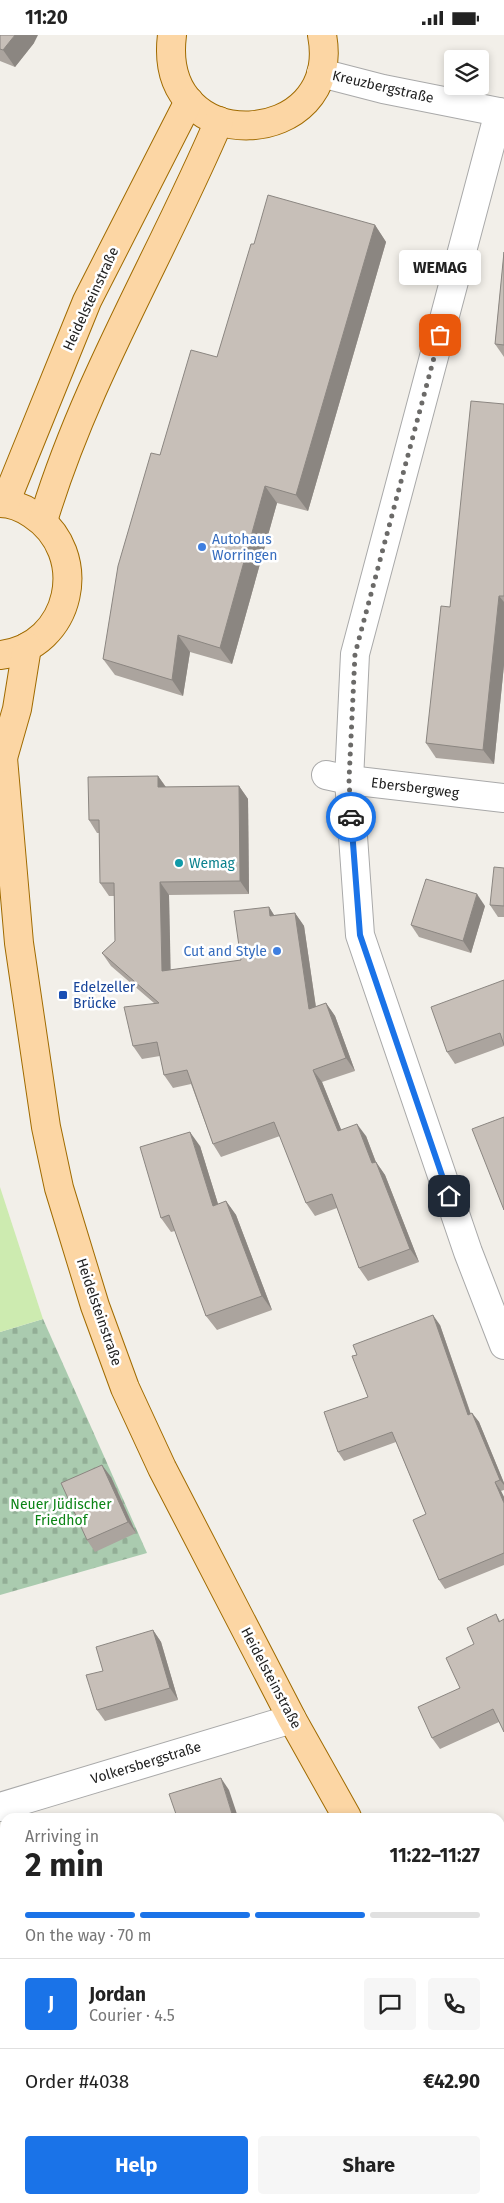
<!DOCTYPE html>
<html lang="en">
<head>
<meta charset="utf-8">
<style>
  body { margin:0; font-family:"Fira Sans",sans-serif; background:#f6f6f6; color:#222; height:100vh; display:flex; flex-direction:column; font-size:19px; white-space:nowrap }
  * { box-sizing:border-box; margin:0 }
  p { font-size:16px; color:#767676 }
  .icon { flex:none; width:28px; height:28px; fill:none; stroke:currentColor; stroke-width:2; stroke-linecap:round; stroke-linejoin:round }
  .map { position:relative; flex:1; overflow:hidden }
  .panel { position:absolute; left:0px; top:1778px; width:505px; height:391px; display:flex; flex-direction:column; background:#fff; border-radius:15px 15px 0 0; box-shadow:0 2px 8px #0003 }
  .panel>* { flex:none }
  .tools { position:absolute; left:444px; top:15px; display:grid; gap:10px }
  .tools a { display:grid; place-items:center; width:45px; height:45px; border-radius:5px; background:#fff; box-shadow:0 2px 8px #0003; font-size:25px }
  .pin { position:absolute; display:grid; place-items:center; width:42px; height:42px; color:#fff; margin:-21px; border-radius:10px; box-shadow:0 2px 8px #0006 }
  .courier { position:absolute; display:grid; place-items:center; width:50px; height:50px; margin:-25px; border:4px solid #1a73e8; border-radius:50%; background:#fff; color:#222; box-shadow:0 1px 6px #0007 }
  .bubble { position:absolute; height:35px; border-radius:5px; background:#fff; box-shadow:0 2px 8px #0003; font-size:16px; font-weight:700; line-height:35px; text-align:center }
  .headline em { font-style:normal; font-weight:700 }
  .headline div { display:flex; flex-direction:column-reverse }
  .headline { display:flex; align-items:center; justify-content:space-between; height:85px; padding:0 25px }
  h1 { font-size:32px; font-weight:700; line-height:38px }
  .bar { display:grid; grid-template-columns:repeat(4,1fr); gap:8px 5px; align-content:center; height:60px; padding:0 25px }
  .bar i { height:6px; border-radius:4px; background:#e0e0e0 }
  .bar .active { background:#1a73e8 }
  .bar p { grid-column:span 4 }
  .line { display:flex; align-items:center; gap:12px; padding:0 25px; border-top:1px solid #e0e0e0 }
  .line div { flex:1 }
  .round { display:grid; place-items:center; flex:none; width:52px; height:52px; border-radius:5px; background:#f6f6f6 }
  .button { display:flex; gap:10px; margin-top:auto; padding:10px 25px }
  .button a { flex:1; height:58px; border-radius:5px; background:#1a73e8; color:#fff; font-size:20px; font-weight:700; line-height:58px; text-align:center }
  .button a+a { background:#f6f6f6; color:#222 }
  .status { display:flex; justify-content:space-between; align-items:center; height:35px; padding:0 25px; background:#fff; direction:ltr }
  .status svg { height:14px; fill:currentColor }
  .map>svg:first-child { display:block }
  .cemetery { fill:url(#cemetery-stones) }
  .garden { fill:#cdebb0 }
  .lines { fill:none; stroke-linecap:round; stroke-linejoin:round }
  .minor-casing { stroke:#a9a9a9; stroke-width:30 }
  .major-casing { stroke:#a06b00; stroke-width:30 }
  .minor { stroke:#fff; stroke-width:28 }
  .major { stroke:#fcd6a4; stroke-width:28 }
  .wall { fill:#aba49e }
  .shaded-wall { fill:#8b8681 }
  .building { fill:#c7bfb8; stroke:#8b8681 }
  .done { stroke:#6b6a68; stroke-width:5; stroke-dasharray:0 9 }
  .route { stroke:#1a73e8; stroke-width:6 }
  .shop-dot { fill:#3f7fe0; stroke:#fff; stroke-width:2 }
  .culture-dot { fill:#0f9aa8; stroke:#fff; stroke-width:2 }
  .transit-dot { fill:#1a4fb4; stroke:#fff; stroke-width:2 }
  .labels { text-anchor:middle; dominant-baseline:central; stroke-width:5; stroke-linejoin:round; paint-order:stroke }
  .street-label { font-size:14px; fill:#222; stroke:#fff }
  .shop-label { font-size:14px; fill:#366cbe; stroke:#fff; text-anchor:start }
  .culture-label { font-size:14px; fill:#0d838f; stroke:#fff; text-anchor:start }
  .transit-label { font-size:14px; fill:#164399; stroke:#fff; text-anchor:start }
  .park-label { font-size:14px; fill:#0c8416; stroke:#fff }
</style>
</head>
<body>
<div class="status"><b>11:20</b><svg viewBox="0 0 49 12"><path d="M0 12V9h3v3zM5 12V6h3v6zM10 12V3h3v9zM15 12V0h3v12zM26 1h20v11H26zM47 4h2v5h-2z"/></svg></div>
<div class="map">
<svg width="504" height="2168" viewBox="0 0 504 2168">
  <defs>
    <pattern id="cemetery-stones" width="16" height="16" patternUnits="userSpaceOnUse" patternTransform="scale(1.25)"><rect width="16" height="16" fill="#aacbaf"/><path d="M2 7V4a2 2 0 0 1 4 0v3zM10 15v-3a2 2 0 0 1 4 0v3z" fill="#92ae96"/></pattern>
  </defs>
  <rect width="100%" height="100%" fill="#f2efe9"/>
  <path class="cemetery" d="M43,1284l104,234 -147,42v-263z"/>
  <path class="garden" d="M0,1152l43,132 -43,13z"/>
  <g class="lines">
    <g class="minor-casing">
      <g id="minor">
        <path d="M321,38l62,16 121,24"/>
        <path d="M499,77l-144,542 -6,126 11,155 108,317 36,93"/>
        <path d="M326,740l23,5 155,18"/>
        <path d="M0,1772l292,-88"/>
        <path d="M500,2136l4,-1"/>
        <path d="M408,2168l12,-4"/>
      </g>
    </g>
    <g class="major-casing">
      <g id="major">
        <path d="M172,0c-16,126 172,115 150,0"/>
        <path d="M0,468c11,0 23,5 32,11 60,39 40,133 -32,141"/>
        <path d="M5,468l82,-202 102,-200"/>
        <path d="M43,486c42,-140 119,-266 176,-400"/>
        <path d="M0,715l3,8 16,185 27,184 13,61 36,118 30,82 37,80 130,251 55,98"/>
        <path d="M3,723l14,-49 10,-62"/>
        <path d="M500,2079l4,8"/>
      </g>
    </g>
    <use href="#minor" class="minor"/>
    <use href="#major" class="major"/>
  </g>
  <g class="wall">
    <path d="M0,0l34,8 -19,24 -15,-6z"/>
    <path d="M375,190l11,17 -78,269 -31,-8 -45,161 -42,-12 -7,44 -68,-21 -12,-16 57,-204 57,-98 37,-113z"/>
    <path d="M504,217v105l-9,-13z"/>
    <path d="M504,369v261l-10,99 -58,-6 -10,-15 24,-136z"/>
    <path d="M158,741l8,11 73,-1 9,13 1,95 -80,1 1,75 71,-10 28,-53 5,8 21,-2 9,13 12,81 10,-4 9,13 20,55 -33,11 19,48 25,6 10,26 9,13 34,87 -51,19 -9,-13 -22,-60 -22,8 -9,-13 -26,-67 -59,21 -8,-13 -22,-60 -18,4 -9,-13 -4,-19 -18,3 -9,-13 21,-43 -43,-37 -9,-13 13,-12 -1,-45h-5l-9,-13 -1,-50h-2l-8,-13z"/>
    <path d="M504,833v49h-6l-8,-12z"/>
    <path d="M485,871l-14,47 -52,-16 -8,-12z"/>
    <path d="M504,945v66l-49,18 -8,-12z"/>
    <path d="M200,1111l18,58 8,-3 10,14 36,95 -55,20 -11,-14 -31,-85 -4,1 -10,-14z"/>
    <path d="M440,1290l31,89 1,-1 7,9 25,61v7l-3,1 3,6v68l-59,24 -6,-9 -13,-66 -30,-72 -52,19 -6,-9 30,-55 -11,-42z"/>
    <path d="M111,1442l25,56 -41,19 -8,-12z"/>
    <path d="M496,1579l4,7 -1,101 -59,27 -8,-11 28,-50 14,-44z"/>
    <path d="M153,1595l8,12 17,58 -73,21 -8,-11 6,-39z"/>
    <path d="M5,1808v95l-5,-7v-87z"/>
    <path d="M44,2164h235l-15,4h-218z"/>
  </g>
  <g class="shaded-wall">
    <path d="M15,0h23l-4,8 -19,24 -12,-17z"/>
    <path d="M375,190l11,17 -78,269 -12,-16z"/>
    <path d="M265,451l12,17 -45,161 -12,-16z"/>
    <path d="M499,561l5,6v63l-10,99 -11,-14z"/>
    <path d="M178,600l12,17 -7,44 -11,-16z"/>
    <path d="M158,741l9,13 -9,-2z"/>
    <path d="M239,751l9,13 1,95 -9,-13z"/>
    <path d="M160,847l9,13 2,89 -9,-13z"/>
    <path d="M477,859l8,12 -14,47 -8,-12z"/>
    <path d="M269,872l8,13 -7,-4z"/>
    <path d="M295,878l9,13 14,96 -9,-13z"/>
    <path d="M326,968l9,13 20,55 -9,-13z"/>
    <path d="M313,1035l9,12 25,62 -9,-13z"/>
    <path d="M357,1089l9,12 15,40 -9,-13z"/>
    <path d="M190,1097l10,14 23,74 -10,-14z"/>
    <path d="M376,1127l9,13 34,87 -9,-13z"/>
    <path d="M226,1166l10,14 36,95 -10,-14z"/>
    <path d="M433,1280l7,10 34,99 -6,-9z"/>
    <path d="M472,1378l7,9 25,61v2l-4,-5z"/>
    <path d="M102,1430l9,12 25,56 -8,-11z"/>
    <path d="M495,1447l6,9 3,6v6z"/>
    <path d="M153,1595l8,12 17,58 -8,-12z"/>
    <path d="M221,1743l8,12 9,27h-5z"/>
  </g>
  <g class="building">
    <path d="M0,0h15l-12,15 -3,-1z"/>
    <path d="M268,160l107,30 -79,270 -31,-9 -45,162 -42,-13 -6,45 -69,-21 15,-93 33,-113 9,2 31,-105 26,7 34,-113h3z"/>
    <path d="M504,217v93l-9,-1z"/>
    <path d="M471,366l33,3v192h-5l-16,154 -57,-7 15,-137 9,1z"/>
    <path d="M158,741v11l81,-1 1,95 -80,1 2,89 79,-11 -7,-49 35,-4 1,9 25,-3 14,96 17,-6 20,55 -33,12 25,61 19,-7 15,39 4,-1 34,87 -51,19 -27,-74 -26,9 -32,-81 -61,22 -26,-74 -23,5 -7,-33 -24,4 -9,-39 35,-4 -57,-50 13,-12 -1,-58h-14l-1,-63h-10l-1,-43z"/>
    <path d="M494,832l10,1v38l-14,-1z"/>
    <path d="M426,844l51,15 -14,47 -52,-16z"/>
    <path d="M504,945v65l-4,-12 -53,19 -16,-45z"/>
    <path d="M504,1082v93l-32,-81z"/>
    <path d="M190,1097l23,74 13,-5 36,95 -56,20 -37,-101 -8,3 -21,-71z"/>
    <path d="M433,1280l35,100 4,-2 28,67 -5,2 9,21v50l-65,27 -26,-60 13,-6 -34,-82 -54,20 -14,-40 44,-15 -16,-41 5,-1 -4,-10z"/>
    <path d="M102,1430l26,57 -41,18 -26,-57z"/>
    <path d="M496,1579l3,8 5,-3v113l-11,-23 -61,29 -14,-31 42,-19 -14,-30 28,-14 -7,-16z"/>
    <path d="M153,1595l17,58 -73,22 -11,-35 17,-4 -7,-24z"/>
    <path d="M221,1743l12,39h-56l-8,-23z"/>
    <path d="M5,1808v83l-5,1v-83z"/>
    <path d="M5,2095v11l-3,-10z"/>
    <path d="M44,2164h181l-15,4h-164z"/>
  </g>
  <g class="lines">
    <path class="done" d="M351,782l-2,-37 6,-126 85,-319"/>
    <path class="route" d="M351,782l9,118 89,261"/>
  </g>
  <g class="shop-dot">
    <circle cx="202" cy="512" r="5"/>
    <circle cx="277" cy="916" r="5"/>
  </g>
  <circle class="culture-dot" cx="179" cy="828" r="5"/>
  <rect class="transit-dot" x="58" y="955" width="10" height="10" rx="2.5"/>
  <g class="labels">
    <g class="street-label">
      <text transform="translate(383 52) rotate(13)">Kreuzbergstraße</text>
      <text transform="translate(91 264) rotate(-65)">Heidelsteinstraße</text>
      <text transform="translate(415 753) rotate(7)">Ebersbergweg</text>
      <text transform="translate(99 1277) rotate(71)">Heidelsteinstraße</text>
      <text transform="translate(271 1643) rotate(62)">Heidelsteinstraße</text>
      <text transform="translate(146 1728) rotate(-17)">Volkersbergstraße</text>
    </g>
    <g class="shop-label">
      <text x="212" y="504">Autohaus<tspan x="212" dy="16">Worringen</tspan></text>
      <text x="267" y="916" text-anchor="end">Cut and Style</text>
    </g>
    <g class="culture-label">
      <text x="189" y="828">Wemag</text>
    </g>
    <g class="transit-label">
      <text x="73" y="952">Edelzeller<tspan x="73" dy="16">Brücke</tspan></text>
    </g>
    <g class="park-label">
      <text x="61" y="1469">Neuer Jüdischer<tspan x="61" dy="16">Friedhof</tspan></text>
    </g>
  </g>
</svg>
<div class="tools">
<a><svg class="icon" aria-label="layers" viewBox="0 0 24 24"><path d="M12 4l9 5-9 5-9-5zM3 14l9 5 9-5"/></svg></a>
</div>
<div class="pin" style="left:440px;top:300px;background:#ea580c"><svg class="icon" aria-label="bag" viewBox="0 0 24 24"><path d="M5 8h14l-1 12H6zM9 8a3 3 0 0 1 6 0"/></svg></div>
<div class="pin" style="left:449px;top:1161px;background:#1f2937"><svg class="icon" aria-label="home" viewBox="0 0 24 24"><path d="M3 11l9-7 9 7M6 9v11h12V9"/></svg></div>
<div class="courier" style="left:351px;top:782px"><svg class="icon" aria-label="car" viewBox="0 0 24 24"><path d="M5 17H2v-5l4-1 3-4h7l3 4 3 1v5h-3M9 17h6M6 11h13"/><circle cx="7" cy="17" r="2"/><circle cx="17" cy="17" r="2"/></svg></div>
<div class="bubble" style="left:399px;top:215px;width:82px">WEMAG</div>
<section class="panel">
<div class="headline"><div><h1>2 min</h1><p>Arriving in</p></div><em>11:22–11:27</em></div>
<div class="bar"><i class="active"></i><i class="active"></i><i class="active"></i><i></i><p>On the way · 70 m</p></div>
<div class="line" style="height:90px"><b class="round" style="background:#1a73e8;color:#fff">J</b><div><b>Jordan</b><p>Courier · 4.5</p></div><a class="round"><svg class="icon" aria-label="chat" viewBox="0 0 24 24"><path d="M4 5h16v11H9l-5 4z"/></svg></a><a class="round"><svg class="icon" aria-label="phone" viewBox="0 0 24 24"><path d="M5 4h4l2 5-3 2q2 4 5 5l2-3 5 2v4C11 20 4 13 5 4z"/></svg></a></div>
<div class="line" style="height:65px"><div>Order #4038</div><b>€42.90</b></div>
<div class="button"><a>Help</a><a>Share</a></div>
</section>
</div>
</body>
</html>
